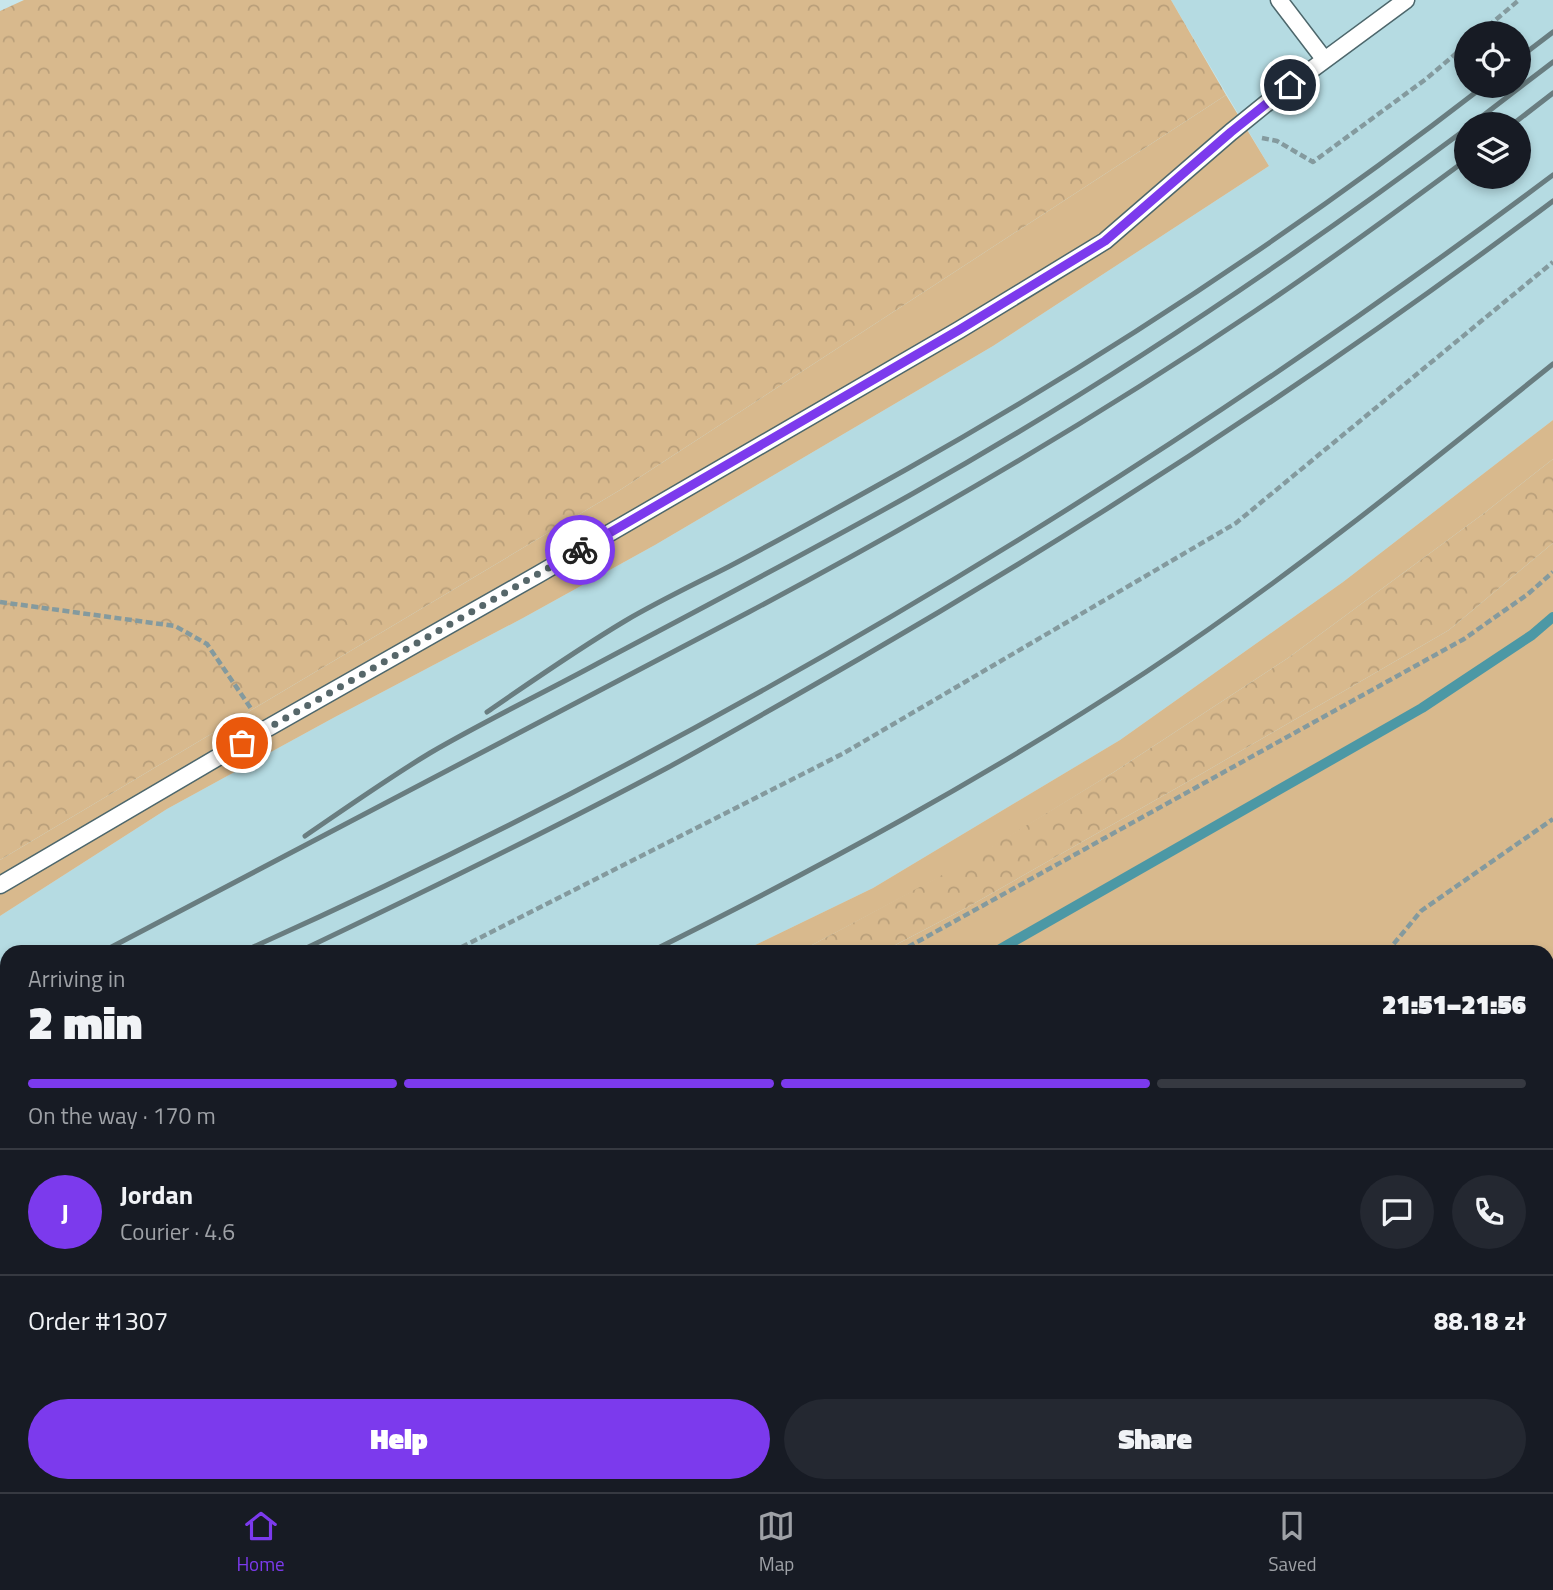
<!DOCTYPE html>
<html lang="en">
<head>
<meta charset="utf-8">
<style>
  body { margin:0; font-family:"Titillium Web",sans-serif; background:#242831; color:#f1f3f6; height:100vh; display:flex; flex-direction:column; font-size:26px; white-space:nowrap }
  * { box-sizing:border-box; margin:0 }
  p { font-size:23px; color:#9ea1a6 }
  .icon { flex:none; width:38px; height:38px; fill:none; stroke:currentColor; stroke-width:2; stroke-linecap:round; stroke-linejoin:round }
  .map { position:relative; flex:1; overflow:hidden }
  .panel { position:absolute; left:0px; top:945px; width:1554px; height:548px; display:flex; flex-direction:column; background:#171b24; border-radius:21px 21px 0 0; box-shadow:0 4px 10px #0003 }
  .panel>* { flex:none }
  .tools { position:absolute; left:1454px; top:21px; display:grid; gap:14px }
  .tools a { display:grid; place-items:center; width:77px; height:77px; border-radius:50%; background:#171b24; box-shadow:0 4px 10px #0003; font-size:35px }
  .pin { position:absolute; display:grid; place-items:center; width:60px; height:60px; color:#fff; margin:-30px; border:4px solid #fff; border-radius:50%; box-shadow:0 2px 7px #0007 }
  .courier { position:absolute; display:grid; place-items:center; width:70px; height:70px; margin:-35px; border:5px solid #7c3aed; border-radius:50%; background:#fff; color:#222; box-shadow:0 2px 9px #0007 }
  .headline em { font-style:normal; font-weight:800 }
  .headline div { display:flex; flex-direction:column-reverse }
  .headline { display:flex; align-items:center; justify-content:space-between; height:119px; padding:0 28px }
  h1 { font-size:46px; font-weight:800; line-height:52px }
  .bar { display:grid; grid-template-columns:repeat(4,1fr); gap:10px 7px; align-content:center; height:84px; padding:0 28px }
  .bar i { height:9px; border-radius:5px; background:#363941 }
  .bar .current { background:#7c3aed }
  .bar p { grid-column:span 4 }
  .line { display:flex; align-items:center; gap:18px; padding:0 28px; border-top:2px solid #363941 }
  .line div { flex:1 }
  .round { display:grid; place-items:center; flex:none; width:74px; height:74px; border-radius:37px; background:#242831 }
  .cta { display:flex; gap:14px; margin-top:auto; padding:14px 28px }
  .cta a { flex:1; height:80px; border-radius:42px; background:#7c3aed; color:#fff; font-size:28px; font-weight:800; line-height:80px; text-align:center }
  .cta a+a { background:#242831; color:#f1f3f6 }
  .tabs { display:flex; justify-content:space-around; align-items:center; height:98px; border-top:2px solid #363941; background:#171b24; font-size:19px; color:#9ea1a6 }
  .tabs a { display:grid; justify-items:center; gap:4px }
  .tabs .current { color:#7c3aed }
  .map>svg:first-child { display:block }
  .built { fill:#b5dbe2; fill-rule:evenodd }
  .green { fill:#d8b98d }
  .forest { fill:url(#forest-crowns) }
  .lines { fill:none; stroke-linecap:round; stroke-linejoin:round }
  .stream { stroke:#4c98a5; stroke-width:10 }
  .service-casing { stroke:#4d676c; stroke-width:19 }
  .path { stroke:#849a9e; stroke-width:4.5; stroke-dasharray:7 3.5; stroke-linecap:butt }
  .service { stroke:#fff; stroke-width:16 }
  .rail { stroke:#697d80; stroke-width:5 }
  .done { stroke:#56676a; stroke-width:7; stroke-dasharray:0 12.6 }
  .route { stroke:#7c3aed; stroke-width:9 }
</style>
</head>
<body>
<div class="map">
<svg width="1553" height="1492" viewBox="0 0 1553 1492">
  <defs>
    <pattern id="forest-crowns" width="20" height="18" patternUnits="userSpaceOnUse" patternTransform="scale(1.75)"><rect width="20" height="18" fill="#d8b98d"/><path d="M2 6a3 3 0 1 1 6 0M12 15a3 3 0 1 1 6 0" fill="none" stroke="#b99f7a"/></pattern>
  </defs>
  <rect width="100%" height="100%" fill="#c8e6eb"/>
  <path class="built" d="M1171,0h382v420l-210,162 -223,158 -247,148 -132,64h-734v317l-7,3v-356l167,-107 168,-92 188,-99 132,-73 338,-199 276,-180zM1466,33h53v53h-53zM1466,124h53v53h-53z"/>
  <g class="green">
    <path d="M1226,95l43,71 -276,180 -338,199 -132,73 -188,99 -168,92 -167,107v-56l620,-370z"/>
    <path d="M1553,420v39l-70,55 -195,144 -174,114 -146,90 -169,90h-58l132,-64 247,-148 223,-158z"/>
    <path d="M1553,543v949h-1553v-220l7,-3v217h1540v-534h-665l84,-44 230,-131 253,-147z"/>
  </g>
  <g class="forest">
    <path d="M24,0h1147l55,95 -606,395 -620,370v-849z"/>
    <path d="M1553,459v84l-104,87 -253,147 -230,131 -84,44h-83l169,-91 146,-89 174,-114 195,-144z"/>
  </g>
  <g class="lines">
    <g class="stream">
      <path d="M995,952l427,-244 110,-73 21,-18"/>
      <path d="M194,1492l5,-6"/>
    </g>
    <g class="service-casing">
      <g id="service">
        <path d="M1279,0l45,59"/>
        <path d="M0,885l266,-156 273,-155 420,-244 146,-89 126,-109 42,-34 133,-98"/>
        <path d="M0,1275l7,20"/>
        <path d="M1,1492l6,-11"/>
      </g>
    </g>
    <g class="path">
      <path d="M1480,33l39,-33"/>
      <path d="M1262,138l15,3 36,21 113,-83 40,-34"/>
      <path d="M0,602l175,24 32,18 45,66"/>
      <path d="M452,952l392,-199 392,-230 317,-261"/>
      <path d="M899,952l565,-313 64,-45 25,-22"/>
      <path d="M1387,952l34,-41 132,-92"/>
      <path d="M0,1156l7,-3"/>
      <path d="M1547,1376l6,-4"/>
      <path d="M146,1492l6,-6"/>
      <path d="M457,1492l10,-6"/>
      <path d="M1366,1492l9,-6"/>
    </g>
    <use href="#service" class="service"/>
    <g class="rail">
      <path d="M1519,58l34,-26"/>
      <path d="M1472,124l81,-62"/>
      <path d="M1513,124l40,-31"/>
      <path d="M487,712c45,-31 91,-63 138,-91 34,-20 70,-37 105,-55 59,-31 118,-64 177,-97 200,-113 395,-242 577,-383"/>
      <path d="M305,836c41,-28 82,-57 125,-83 53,-31 109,-58 163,-87 107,-57 214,-113 319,-172 194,-109 377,-233 554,-365"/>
      <path d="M102,952l647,-340c173,-92 343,-191 506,-301 72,-48 142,-100 211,-151"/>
      <path d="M242,952c465,-208 904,-472 1311,-777"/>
      <path d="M298,952c124,-59 247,-119 369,-184 64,-35 128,-72 192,-109 240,-139 472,-291 694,-458"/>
      <path d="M650,952c171,-85 337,-175 496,-280 142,-94 274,-201 407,-308"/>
      <path d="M0,1004l7,-3"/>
      <path d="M0,1057l7,-3"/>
      <path d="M0,1083l7,-3"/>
      <path d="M0,1221l7,-3"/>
    </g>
  </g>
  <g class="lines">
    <path class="done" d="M242,743l338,-193"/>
    <path class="route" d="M580,550l379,-220 146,-89 126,-109 59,-47"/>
  </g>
</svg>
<div class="tools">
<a><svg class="icon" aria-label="locate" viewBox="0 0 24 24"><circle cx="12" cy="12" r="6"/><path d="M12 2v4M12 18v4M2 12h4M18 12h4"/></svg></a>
<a><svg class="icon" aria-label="layers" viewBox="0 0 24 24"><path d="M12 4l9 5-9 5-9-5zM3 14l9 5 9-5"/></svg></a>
</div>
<div class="pin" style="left:242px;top:743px;background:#ea580c"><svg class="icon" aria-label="bag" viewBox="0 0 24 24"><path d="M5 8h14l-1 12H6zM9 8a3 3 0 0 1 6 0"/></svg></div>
<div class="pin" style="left:1290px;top:85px;background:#1f2937"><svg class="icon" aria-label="home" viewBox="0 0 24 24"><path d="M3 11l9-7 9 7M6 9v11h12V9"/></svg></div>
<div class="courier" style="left:580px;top:550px"><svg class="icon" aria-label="bike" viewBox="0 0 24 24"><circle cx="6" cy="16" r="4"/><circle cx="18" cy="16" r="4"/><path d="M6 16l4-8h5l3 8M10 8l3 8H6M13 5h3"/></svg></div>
<section class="panel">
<div class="headline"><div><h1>2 min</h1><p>Arriving in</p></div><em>21:51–21:56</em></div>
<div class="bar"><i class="current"></i><i class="current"></i><i class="current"></i><i></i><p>On the way · 170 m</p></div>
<div class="line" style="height:126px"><b class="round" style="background:#7c3aed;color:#fff">J</b><div><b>Jordan</b><p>Courier · 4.6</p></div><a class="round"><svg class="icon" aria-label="chat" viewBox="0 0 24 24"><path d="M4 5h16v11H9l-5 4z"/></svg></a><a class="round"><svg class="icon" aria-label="phone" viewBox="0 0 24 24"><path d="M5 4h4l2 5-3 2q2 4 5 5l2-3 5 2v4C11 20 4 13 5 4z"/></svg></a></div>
<div class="line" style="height:91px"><div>Order #1307</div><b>88.18 zł</b></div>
<div class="cta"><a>Help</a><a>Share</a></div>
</section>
</div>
<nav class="tabs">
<a class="current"><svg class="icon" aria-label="home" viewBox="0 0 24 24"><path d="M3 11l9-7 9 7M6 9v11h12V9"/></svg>Home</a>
<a><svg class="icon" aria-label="map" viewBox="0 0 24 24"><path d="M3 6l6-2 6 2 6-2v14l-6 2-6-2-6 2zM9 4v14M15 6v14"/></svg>Map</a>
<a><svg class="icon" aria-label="saved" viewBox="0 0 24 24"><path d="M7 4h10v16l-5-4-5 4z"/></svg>Saved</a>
</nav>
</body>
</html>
